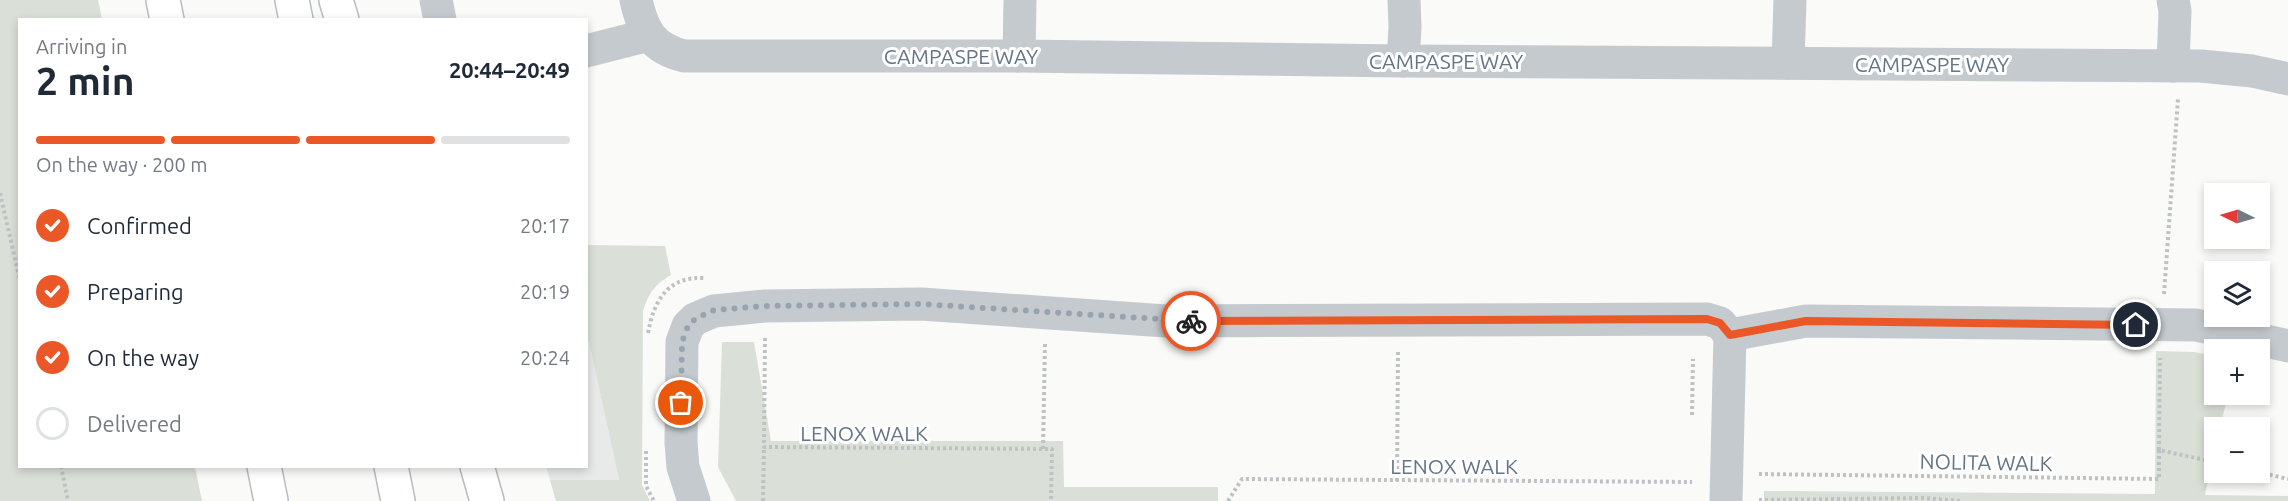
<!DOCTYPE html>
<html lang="en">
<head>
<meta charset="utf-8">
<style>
  body { margin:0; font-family:Ubuntu,sans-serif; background:#f2f2f3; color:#1f2937; height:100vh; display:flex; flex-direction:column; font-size:22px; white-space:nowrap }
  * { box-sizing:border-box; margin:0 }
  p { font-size:20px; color:#747a83 }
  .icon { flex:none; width:33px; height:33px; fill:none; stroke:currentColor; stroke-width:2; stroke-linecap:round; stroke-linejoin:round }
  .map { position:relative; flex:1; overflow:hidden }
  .details { position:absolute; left:18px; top:18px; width:570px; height:450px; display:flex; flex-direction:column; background:#fff; border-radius:0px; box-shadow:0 3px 9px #0003 }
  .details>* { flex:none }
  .needle { width:39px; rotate:275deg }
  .controls { position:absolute; left:2204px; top:183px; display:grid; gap:12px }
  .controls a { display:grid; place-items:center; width:66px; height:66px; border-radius:0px; background:#fff; box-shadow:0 3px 9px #0003; font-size:30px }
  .pin { position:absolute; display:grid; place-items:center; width:51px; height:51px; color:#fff; margin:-26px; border:3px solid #fff; border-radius:50%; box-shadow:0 2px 6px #0007 }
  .courier { position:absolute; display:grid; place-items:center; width:60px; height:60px; margin:-30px; border:4px solid #eb5827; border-radius:50%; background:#fff; color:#222; box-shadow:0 2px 8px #0007 }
  .summary em { font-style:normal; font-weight:700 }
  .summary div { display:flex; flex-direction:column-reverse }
  .summary { display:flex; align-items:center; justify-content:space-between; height:102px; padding:0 18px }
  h1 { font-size:39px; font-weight:700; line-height:45px }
  .bar { display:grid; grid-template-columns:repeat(4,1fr); gap:9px 6px; align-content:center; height:72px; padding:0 18px }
  .bar i { height:8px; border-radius:4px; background:#e0e1e3 }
  .bar .current { background:#eb5827 }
  .bar p { grid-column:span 4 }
  ol { padding:0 18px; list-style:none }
  li { display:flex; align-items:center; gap:18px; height:66px }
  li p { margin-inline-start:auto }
  li .icon { padding:6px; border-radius:50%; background:#eb5827; color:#fff; stroke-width:4 }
  li:last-child { color:#747a83 }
  li i { width:33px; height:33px; border:3px solid #e0e1e3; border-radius:50% }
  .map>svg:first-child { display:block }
  .built { fill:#e8e9e9 }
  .green { fill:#dae0d7 }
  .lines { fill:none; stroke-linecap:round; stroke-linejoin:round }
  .highway-casing { stroke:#b8bcc0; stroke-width:36 }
  .path { stroke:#bfc2c5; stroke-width:4; stroke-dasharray:3 3; stroke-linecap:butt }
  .minor { stroke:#c5cace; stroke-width:33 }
  .highway { stroke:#fff; stroke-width:33 }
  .done { stroke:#98a4ad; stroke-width:6; stroke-dasharray:0 10.8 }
  .route { stroke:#eb5827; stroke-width:8 }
  .labels { text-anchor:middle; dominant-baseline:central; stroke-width:6; stroke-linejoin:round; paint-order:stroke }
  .street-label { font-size:21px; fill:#647584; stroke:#fff }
</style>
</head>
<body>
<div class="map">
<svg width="2288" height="501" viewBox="0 0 2288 501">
  <rect width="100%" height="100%" fill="#fafaf8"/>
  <path class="built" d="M586,341h3l30,140 -69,-1 -4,-13 40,-1z"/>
  <g class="green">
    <path d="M0,0h98l4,19 -82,1v446l175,1 7,34h-202z"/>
    <path d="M587,245l78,1 6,29c-17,10 -22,18 -28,36l-1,174 8,16h-94l-6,-21h69l-30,-138 -2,-1z"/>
    <path d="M722,342h32l17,99h292l1,46h154v14h-482l-18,-34z"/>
    <path d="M2156,351l38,1 20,4v38l14,1 -8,32 -6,1v26l-9,41 83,1v5h-524v-10l391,3z"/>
  </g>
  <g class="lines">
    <g class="highway-casing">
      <g id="highway">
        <path d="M163,0l4,20"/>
        <path d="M292,0l4,20"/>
        <path d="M336,0l6,20"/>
        <path d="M264,466l7,35"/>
        <path d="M391,466l7,35"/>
        <path d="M477,466l10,35"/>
      </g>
    </g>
    <g class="path">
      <path d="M0,193l20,88"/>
      <path d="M2164,294l14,-195"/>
      <path d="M648,333c6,-33 20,-57 57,-55"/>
      <path d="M765,338l-1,109 288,2 -1,52"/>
      <path d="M1692,415l1,-56"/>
      <path d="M1043,449l2,-105"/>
      <path d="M2159,450l1,-92"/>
      <path d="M646,451v35l8,15"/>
      <path d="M61,466l7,35"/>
      <path d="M2258,472l30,7"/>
      <path d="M1759,474l400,5v-29l55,12"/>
      <path d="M1397,481l1,-129"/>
      <path d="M1759,500l164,-2 39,3"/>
      <path d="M763,501l1,-54"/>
      <path d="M1228,501l14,-22 450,3"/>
    </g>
    <g class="minor">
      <path d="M436,0l4,20"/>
      <path d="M636,0c7,31 16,48 48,56h335l384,5 798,5 51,5 36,8"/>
      <path d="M2173,0l2,11 -2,55"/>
      <path d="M586,51l63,-16"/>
      <path d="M1019,56l1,-56"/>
      <path d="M1403,61l2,-34 -1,-27"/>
      <path d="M1788,63l2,-63"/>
      <path d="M694,501l-11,-34 -2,-24 1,-101 6,-16 7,-7 19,-8 51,-5 156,-2 245,17 541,-2 13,4 10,12 76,-14 390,4 92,21"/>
      <path d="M1726,501l4,-166"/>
    </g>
    <use href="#highway" class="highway"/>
  </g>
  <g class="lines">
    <path class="done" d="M681,403l1,-61 6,-16 7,-7 19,-9 51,-4 156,-2 270,17"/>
    <path class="route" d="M1191,321l516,-2 13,4 10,12 76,-14 330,4"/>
  </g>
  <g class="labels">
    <g class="street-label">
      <text x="961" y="56">CAMPASPE WAY</text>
      <text x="1446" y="61">CAMPASPE WAY</text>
      <text x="1932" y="64">CAMPASPE WAY</text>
      <text x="864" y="433">LENOX WALK</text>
      <text transform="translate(1986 462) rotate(1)">NOLITA WALK</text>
      <text x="1454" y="466">LENOX WALK</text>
    </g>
  </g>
</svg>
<div class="controls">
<a><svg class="needle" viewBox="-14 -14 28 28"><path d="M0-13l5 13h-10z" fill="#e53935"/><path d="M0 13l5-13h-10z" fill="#747a83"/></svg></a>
<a><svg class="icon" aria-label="layers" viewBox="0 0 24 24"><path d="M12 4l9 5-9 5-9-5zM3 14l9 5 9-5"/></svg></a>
<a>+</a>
<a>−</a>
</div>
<div class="pin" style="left:681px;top:403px;background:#ea580c"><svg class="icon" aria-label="bag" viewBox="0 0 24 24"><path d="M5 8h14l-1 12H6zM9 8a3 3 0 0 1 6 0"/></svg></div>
<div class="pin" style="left:2136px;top:325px;background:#1f2937"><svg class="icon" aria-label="home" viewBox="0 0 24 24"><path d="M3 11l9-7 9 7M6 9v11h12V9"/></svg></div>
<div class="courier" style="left:1191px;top:321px"><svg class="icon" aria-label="bike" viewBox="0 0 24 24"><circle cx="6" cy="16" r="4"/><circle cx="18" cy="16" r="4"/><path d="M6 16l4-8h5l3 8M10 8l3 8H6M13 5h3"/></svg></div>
<section class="details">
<div class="summary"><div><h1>2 min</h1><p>Arriving in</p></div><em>20:44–20:49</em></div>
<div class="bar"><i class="current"></i><i class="current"></i><i class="current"></i><i></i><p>On the way · 200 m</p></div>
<ol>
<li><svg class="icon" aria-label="check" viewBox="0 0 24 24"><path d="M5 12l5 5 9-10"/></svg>Confirmed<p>20:17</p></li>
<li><svg class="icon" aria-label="check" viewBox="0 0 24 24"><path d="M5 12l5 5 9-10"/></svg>Preparing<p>20:19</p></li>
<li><svg class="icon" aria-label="check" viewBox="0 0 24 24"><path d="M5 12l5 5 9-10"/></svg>On the way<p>20:24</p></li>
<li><i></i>Delivered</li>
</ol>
</section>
</div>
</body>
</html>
